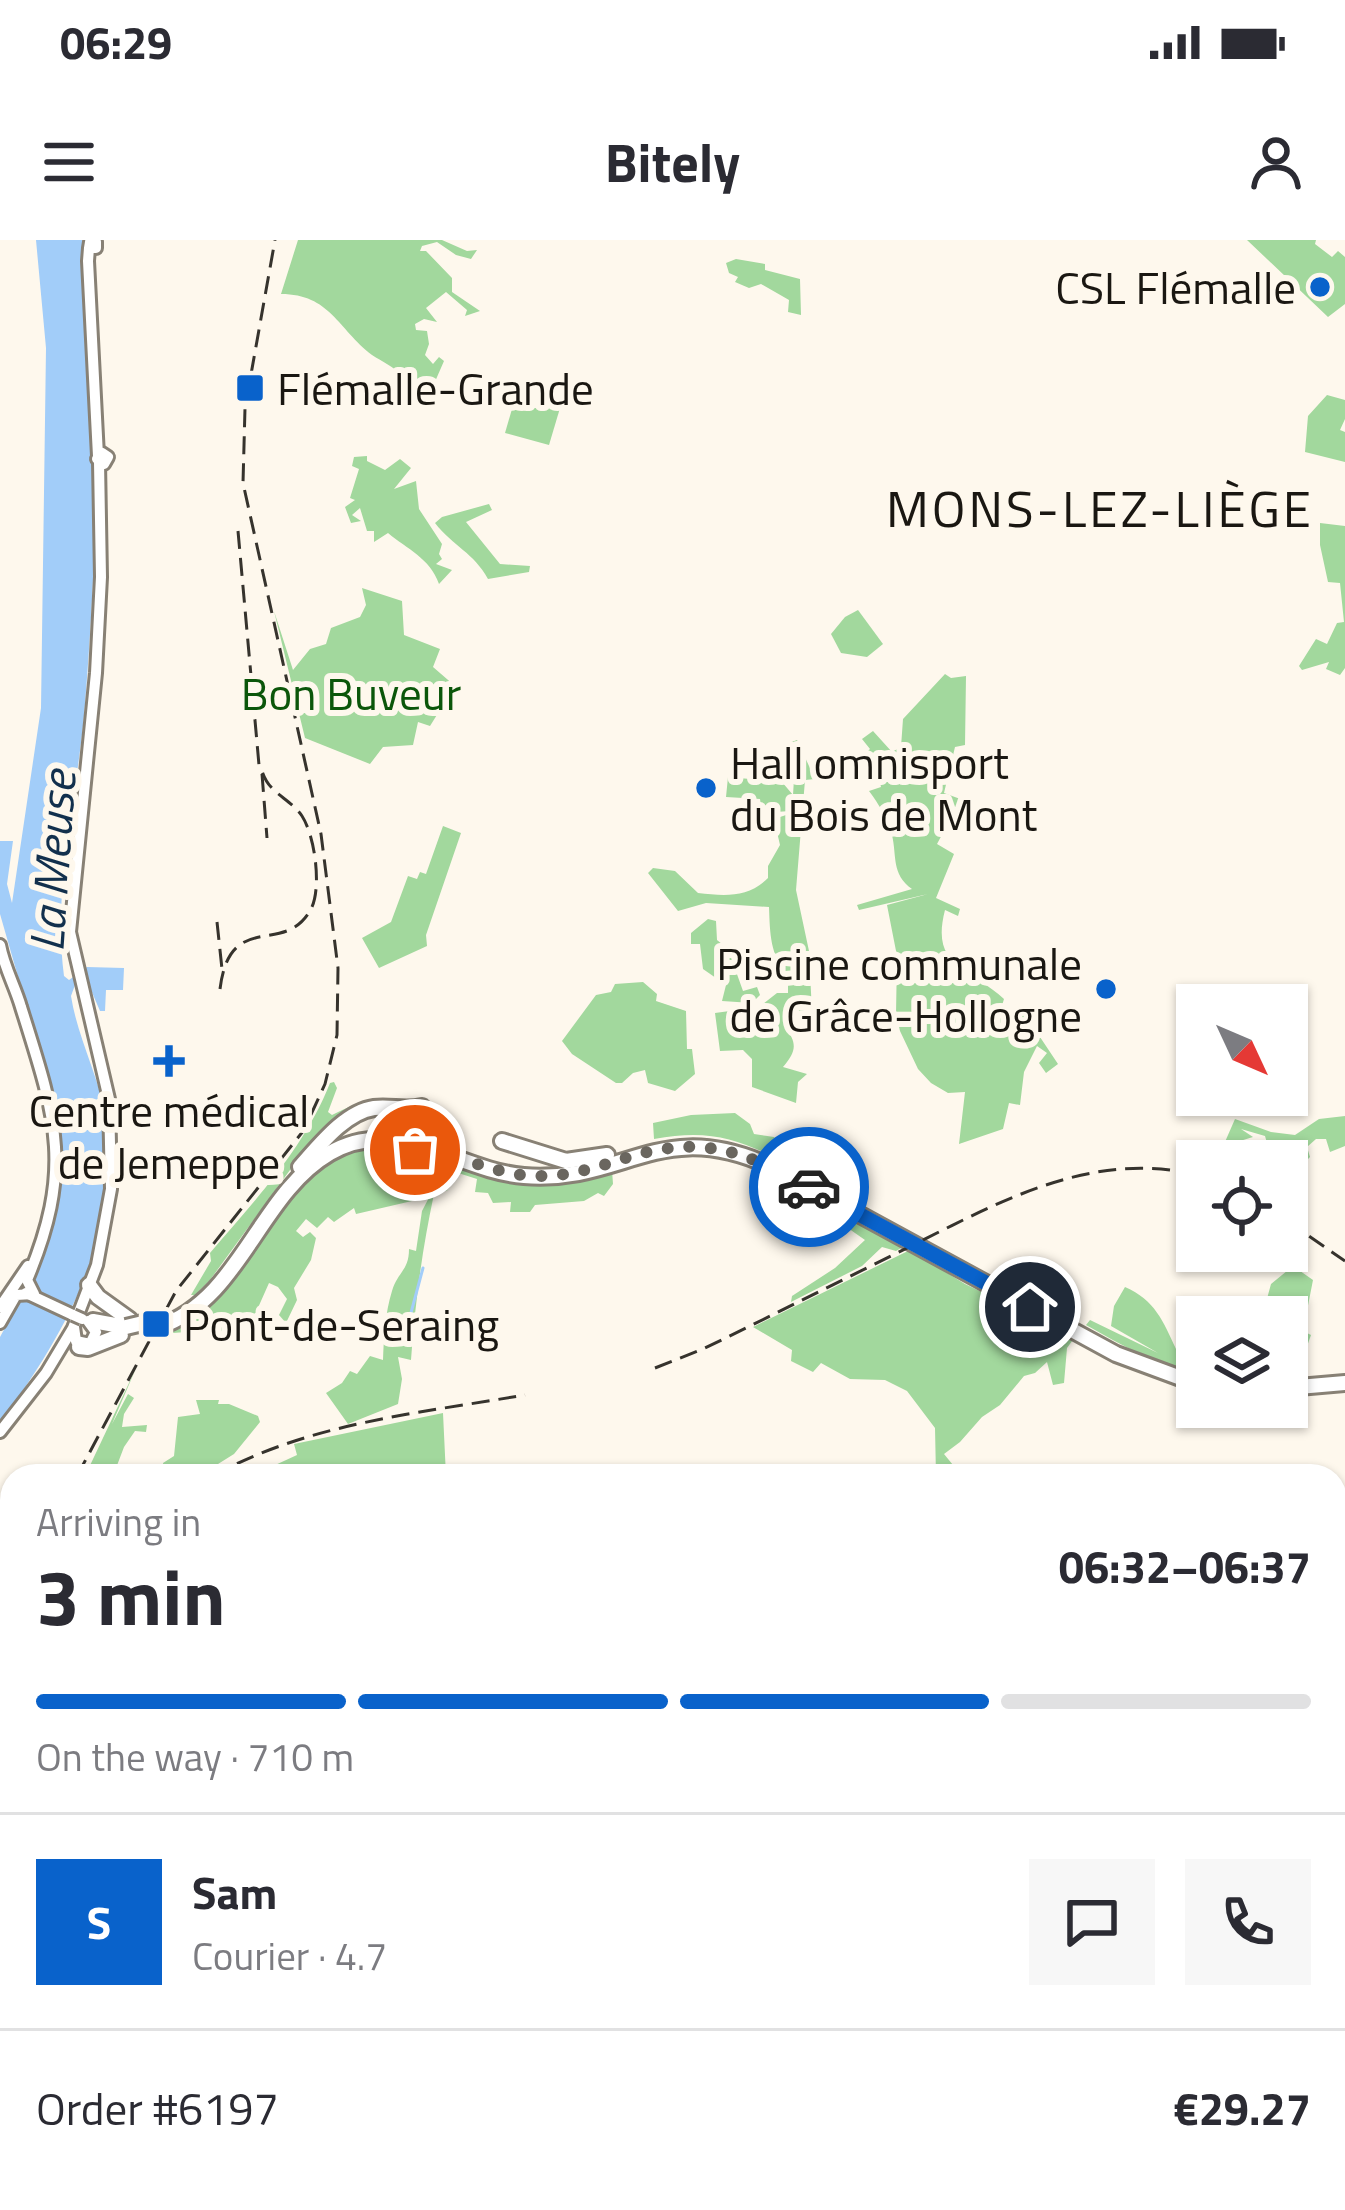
<!DOCTYPE html>
<html lang="en">
<head>
<meta charset="utf-8">
<style>
  body { margin:0; font-family:"Titillium Web",sans-serif; background:#f7f7f7; color:#2b2b33; height:100vh; display:flex; flex-direction:column; font-size:45px; white-space:nowrap }
  * { box-sizing:border-box; margin:0 }
  p { font-size:39px; color:#7c7c81 }
  .icon { flex:none; width:66px; height:66px; fill:none; stroke:currentColor; stroke-width:2; stroke-linecap:round; stroke-linejoin:round }
  .map { position:relative; flex:1; overflow:hidden }
  .side { position:absolute; left:0px; top:1224px; width:1347px; height:747px; display:flex; flex-direction:column; background:#fff; border-radius:36px 36px 0 0; box-shadow:0 3px 9px #0004 }
  .side>* { flex:none }
  .needle { width:78px; rotate:134deg }
  .buttons { position:absolute; left:1176px; top:744px; display:grid; gap:24px }
  .buttons a { display:grid; place-items:center; width:132px; height:132px; border-radius:0px; background:#fff; box-shadow:0 3px 9px #0004; font-size:60px }
  .pin { position:absolute; display:grid; place-items:center; width:102px; height:102px; color:#fff; margin:-51px; border:6px solid #fff; border-radius:50%; box-shadow:0 3px 12px #0007 }
  .courier { position:absolute; display:grid; place-items:center; width:120px; height:120px; margin:-60px; border:9px solid #0962cb; border-radius:50%; background:#fff; color:#222; box-shadow:0 3px 15px #0007 }
  .overview em { font-style:normal; font-weight:700 }
  .overview div { display:flex; flex-direction:column-reverse }
  .overview { display:flex; align-items:center; justify-content:space-between; height:204px; padding:0 36px }
  h1 { font-size:78px; font-weight:700; line-height:90px }
  .bar { display:grid; grid-template-columns:repeat(4,1fr); gap:18px 12px; align-content:center; height:144px; padding:0 36px }
  .bar i { height:15px; border-radius:9px; background:#e1e1e2 }
  .bar .selected { background:#0962cb }
  .bar p { grid-column:span 4 }
  .line { display:flex; align-items:center; gap:30px; padding:0 36px; border-top:3px solid #e1e1e2 }
  .line div { flex:1 }
  .round { display:grid; place-items:center; flex:none; width:126px; height:126px; border-radius:0px; background:#f7f7f7 }
  .status { display:flex; justify-content:space-between; align-items:center; height:84px; padding:0 60px; background:#fff; direction:ltr }
  .status svg { height:33px; fill:currentColor }
  header { display:flex; justify-content:space-between; align-items:center; height:156px; padding:0 36px; background:#fff; font-size:54px; font-weight:700 }
  .map>svg:first-child { display:block }
  .green { fill:#a2d89d }
  .water { fill:#a2cdf9 }
  .lines { fill:none; stroke-linecap:round; stroke-linejoin:round }
  .stream { stroke:#a2cdf9; stroke-width:3 }
  .major-casing { stroke:#888175; stroke-width:16 }
  .highway-casing { stroke:#888175; stroke-width:20 }
  .major { stroke:#fff; stroke-width:10 }
  .highway { stroke:#fff; stroke-width:14 }
  .rail { stroke:#36332d; stroke-width:3; stroke-dasharray:18 9; stroke-linecap:butt }
  .major-bridge-casing { stroke:#888175; stroke-width:16; stroke-linecap:butt }
  .highway-bridge-casing { stroke:#888175; stroke-width:20; stroke-linecap:butt }
  .major-bridge { stroke:#fff; stroke-width:10 }
  .highway-bridge { stroke:#fff; stroke-width:14 }
  .done { stroke:#6a665f; stroke-width:12; stroke-dasharray:0 21.6 }
  .route { stroke:#0962cb; stroke-width:15 }
  .poi-dot { fill:#0962cb; stroke:#fef8ed; stroke-width:4.5 }
  .labels { text-anchor:middle; dominant-baseline:central; stroke-width:12; stroke-linejoin:round; paint-order:stroke }
  .poi-label { font-size:45px; fill:#1a1712; stroke:#fef8ed; text-anchor:start }
  .park-label { font-size:45px; fill:#0b560a; stroke:#fef8ed }
  .water-label { font-size:48px; font-style:italic; fill:#12304d; stroke:#fef8ed }
  .quarter-label { font-size:51px; letter-spacing:3px; fill:#1a1712; stroke:#fef8ed }
</style>
</head>
<body>
<div class="status"><b>06:29</b><svg viewBox="0 0 49 12"><path d="M0 12V9h3v3zM5 12V6h3v6zM10 12V3h3v9zM15 12V0h3v12zM26 1h20v11H26zM47 4h2v5h-2z"/></svg></div>
<header><svg class="icon" aria-label="menu" viewBox="0 0 24 24"><path d="M4 6h16M4 12h16M4 18h16"/></svg>Bitely<svg class="icon" aria-label="person" viewBox="0 0 24 24"><circle cx="12" cy="8" r="4"/><path d="M4 21q1-7 8-7t8 7"/></svg></header>
<div class="map">
<svg width="1345" height="1970" viewBox="0 0 1345 1970">
  <rect width="100%" height="100%" fill="#fef8ed"/>
  <g class="green">
    <path d="M298,0h144l25,11 10,-1 -6,9 -15,-4 -19,-13 -15,4 -2,5h6l26,27v14l28,19 -15,5 2,-6 -21,-18 -20,16 11,14 -13,-3 -9,5 1,6 11,1 2,13 -4,11 8,9 6,-7 5,4 -17,39 -18,6c-2,-9 -3,-20 -7,-28 -7,-12 -20,-16 -30,-23 -34,-26 -42,-61 -91,-61z"/>
    <path d="M1247,0h69l-1,4 17,13 6,-6 7,6v47l-17,13z"/>
    <path d="M736,19l29,5v6l35,9 1,36 -13,-3 1,-12 -28,-16 -12,4 -14,-6 3,-5 -9,-4 -3,-10z"/>
    <path d="M519,145l44,13 -14,47 -44,-12z"/>
    <path d="M1327,155l18,5v19l-5,11 5,2v30l-40,-10 3,-36z"/>
    <path d="M367,216v5l18,9 15,-11 11,9 -17,21 22,-8 3,28 23,35 -3,10 3,5 -6,5 16,6 -13,14c-9,-26 -32,-35 -51,-51l-14,9v-11h-7l-7,-23 -8,7 9,6 -10,2 -6,-16 10,-7 -5,-2 9,-29 -7,-3 2,-9z"/>
    <path d="M489,264l3,6 -26,12 34,42 30,2 -1,6 -41,7c-14,-26 -35,-33 -53,-56l7,-6z"/>
    <path d="M1320,283l25,3v142l-5,7 -14,-6 3,-7 -27,8 -3,-4 17,-27 11,5 10,-21 7,-1 -4,-39 -12,-1 -8,-37z"/>
    <path d="M362,348l40,13 2,34 36,14 -7,18 22,19 -25,40 -12,-4 -5,23 -30,2 -13,17 -65,-26 -31,-127 19,59 17,-21 16,-5 5,-16 29,-11 6,-12z"/>
    <path d="M858,370l25,34 -16,13 -26,-4 -10,-19 14,-17z"/>
    <path d="M945,434l6,4 15,-2 -1,69 -10,2 -11,46 19,7 -1,7 10,3 -5,12 -15,-6 -15,28 17,10 -18,44 24,11 -2,7 -13,-6c-15,58 24,57 59,89l-4,13 9,5 11,-8 11,16 -4,5 5,4 4,-3 22,33 -12,9 -7,-10 8,-10 -10,-7 -13,26 -4,33 -11,-2 -6,26 -44,15 6,-52 -17,1 -17,-10 -13,-14 -18,-38 -4,-17 1,-58 -10,-51 41,-11 -69,16 -2,-5 55,-16c-21,-15 -15,-33 -20,-54 -4,-15 -13,-31 -23,-44l12,-4 -5,-23 7,-9 -3,-3 -14,12 -5,-7 9,-8 -8,-10 11,-8 19,21 9,-5 2,-28z"/>
    <path d="M797,500l18,39 -10,1 -9,110 13,61 3,62 -8,4 -12,-4 -7,13c12,18 12,24 -2,41l24,7 -9,8 -2,21 -44,-16v-28l-9,-9 -23,1 -5,-38 44,-6 18,-14h11v-18c-18,-19 -18,-42 -19,-68l-63,-4 -28,8 -30,-38 5,-5 22,3 23,22c27,3 50,5 70,-15v-12l12,-21 -6,-26 18,-6 1,-13 -3,11 -28,2 -2,-14 -34,-2 2,-20 33,3 10,-3 11,5 11,13 1,-16 -15,-2 -7,-20 9,-4 2,-8z"/>
    <path d="M443,586l18,7 -35,102 1,11 -48,22 -17,-30 29,-16 17,-46 9,3 3,-7 6,2z"/>
    <path d="M708,679l8,2 1,19 11,9 15,42 14,-4 3,8 -8,8 -30,-2 4,-16 -23,-16 -3,-25h-9v-11z"/>
    <path d="M643,742l14,12 -1,7 30,10 1,38h5l3,25 -20,17 -27,-8 -3,-13 -12,3 -11,10h-6l-44,-29 -10,-13 34,-46 15,-3 4,-8z"/>
    <path d="M334,842l3,6 -9,24 4,3c22,-10 34,-19 59,-10l-21,1 -80,64 -80,110 -15,15h-4l20,-34 -1,-8c45,-53 94,-104 120,-170z"/>
    <path d="M735,873l15,11 4,10 20,3 8,10 21,6 3,5 -13,8c-53,-26 -80,-38 -139,-27l-1,-16 38,-8z"/>
    <path d="M1345,876v30l-15,6 -4,-13h-10l-9,8 3,10 -7,7 -15,-13 -21,-8 -2,-7 -24,-7 12,8 -13,4 -2,9 9,11h-11l-15,-10 14,-32 36,13 24,3 24,-16z"/>
    <path d="M383,903l42,44 -13,14 -56,13 -2,-6 -20,14 -6,-5 -11,11 -11,-9 -10,12 7,6 7,-5 6,6 -5,22 -17,28 3,12 -11,23 -7,-8 8,-16 -9,-12 -9,-4 -24,54 -10,-14 -15,9 -11,-9 -9,8 -41,3 24,-14 133,-152 33,-20z"/>
    <path d="M652,915l1,6 -41,9 1,14 -9,12 -6,-3 -14,8 -49,4 -5,7h-20l1,-10 -18,1 -5,-10 -13,-1 2,-13 -25,-8 -4,-9 76,18z"/>
    <path d="M434,948l14,2 -14,4c-12,56 -19,110 -23,166l-13,-3 4,22 -4,25 -50,20 -22,-31 16,-10 8,-12 7,3 13,-18 13,4c1,-24 2,-46 9,-69 6,-20 17,-20 17,-42l7,2 6,-40z"/>
    <path d="M808,956l95,51 -7,4 -14,-4 -20,19 -71,36 1,-6 43,-28 30,-28 -60,-42z"/>
    <path d="M910,1010l55,34 110,53 -8,11 -3,35 -11,2 -6,-23 -12,11 -11,3 -24,29 -18,12 -22,25 -16,12 18,22h-26l-1,-48 -28,-37 -22,-11 -35,-1 -29,-16 -8,9 -22,-11 1,-11 -39,-23z"/>
    <path d="M1293,1026l20,14 -10,51 8,4 -6,17 -18,-5v-30h-25l9,-33z"/>
    <path d="M1125,1047c30,13 38,34 51,62l14,-4 -7,17 14,2v7c-41,-5 -75,-26 -111,-46l4,-5 68,33 -47,-27 3,-20z"/>
    <path d="M137,1126l-25,58 16,-30 6,4 -10,16 -2,13 25,-2 -1,7 -11,-1 -11,16 -11,29h-28z"/>
    <path d="M196,1160h23l-1,4h11l29,12 2,6 -26,32 -24,15 -13,-5 2,12h-34l-2,-13 11,-7 4,-39 22,-3z"/>
    <path d="M443,1173l3,63h-195l46,-21 -3,-11z"/>
  </g>
  <path class="water" d="M36,0h46c21,149 15,315 3,464 -7,91 -33,181 -21,272l5,4 18,-13 37,1 -1,22h-17l-1,21h-5l-12,-28 -13,2 -4,11c6,39 26,77 34,116 23,110 -41,226 -105,310v-85l25,-46 30,-82 5,-32 -6,-75 -54,-188v-73h13l-6,43 5,19 29,-195 5,-360z"/>
  <g class="lines">
    <path class="stream" d="M409,1103l-1,-19 15,-56"/>
    <g class="major-casing">
      <g id="major">
        <path d="M89,8l1,-6h6v6h-7l-1,13 10,195"/>
        <path d="M102,213l6,4 -4,7 -7,-5z"/>
        <path d="M0,705c4,22 15,41 21,62 35,111 53,161 6,273l7,14"/>
        <path d="M26,1053l47,22"/>
        <path d="M0,1067l28,-41"/>
        <path d="M0,1083l16,-28 17,-1"/>
        <path d="M74,1087l2,14 14,3 6,-12 -8,-11"/>
        <path d="M0,1192l46,-59 27,-45 24,-63 14,-76 -2,-90 -39,-167 26,-259 5,-96 -2,-115"/>
        <path d="M1335,1439l10,-6"/>
        <path d="M852,1970l15,-11"/>
      </g>
    </g>
    <g class="highway-casing">
      <g id="highway">
        <path d="M502,901l64,20 41,-6"/>
        <path d="M424,910l-13,1 -7,7 4,20 13,4 16,-11 10,1"/>
        <path d="M300,927c19,-21 45,-55 74,-59 17,-2 31,3 48,-1"/>
        <path d="M89,1045l9,12 32,23"/>
        <path d="M93,1081l33,6"/>
        <path d="M159,1087c83,-29 99,-132 171,-174 67,-39 128,18 194,23 102,8 136,-62 250,-8l342,186 81,30"/>
        <path d="M79,1107l9,1 33,-13"/>
        <path d="M1287,1148l58,-5"/>
      </g>
    </g>
    <use href="#major" class="major"/>
    <use href="#highway" class="highway"/>
    <g class="rail">
      <path d="M238,291l21,234"/>
      <path d="M262,534l5,64"/>
      <path d="M217,682l5,47"/>
      <path d="M220,749c10,-81 65,-31 91,-80 11,-21 4,-73 -9,-93 -14,-20 -35,-22 -41,-49"/>
      <path d="M1287,981l58,40"/>
      <path d="M655,1128l48,-19c64,-31 127,-63 190,-94 96,-47 193,-107 304,-80"/>
      <path d="M77,1236l99,-185 128,-161 21,-46 12,-49 1,-67 -17,-134 -78,-351 2,-75 30,-168"/>
      <path d="M213,1236c95,-53 207,-63 312,-81"/>
      <path d="M0,1328l12,-11"/>
      <path d="M0,1478l12,-19"/>
    </g>
    <g class="major-bridge-casing">
      <path id="major-bridge" d="M73,1075l9,4"/>
    </g>
    <g class="highway-bridge-casing">
      <path id="highway-bridge" d="M126,1087l42,-10"/>
    </g>
    <use href="#major-bridge" class="major-bridge"/>
    <use href="#highway-bridge" class="highway-bridge"/>
  </g>
  <g class="lines">
    <path class="done" d="M415,910c44,2 81,27 126,26 32,0 62,-11 91,-20 74,-21 112,-4 177,31"/>
    <path class="route" d="M809,947l221,120"/>
  </g>
  <g class="poi-dot">
    <circle cx="1320" cy="47" r="12"/>
    <rect x="235" y="133" width="30" height="30" rx="6"/>
    <circle cx="706" cy="548" r="12"/>
    <circle cx="1106" cy="749" r="12"/>
    <path d="M163 803h12v12h12v12h-12v12h-12v-12h-12v-12h12z"/>
    <rect x="141" y="1069" width="30" height="30" rx="6"/>
  </g>
  <g class="labels">
    <g class="poi-label">
      <text x="1296" y="47" text-anchor="end">CSL Flémalle</text>
      <text x="277" y="148">Flémalle-Grande</text>
      <text x="730" y="522">Hall omnisport<tspan x="730" dy="52">du Bois de Mont</tspan></text>
      <text x="1082" y="723" text-anchor="end">Piscine communale<tspan x="1082" dy="52">de Grâce-Hollogne</tspan></text>
      <text x="169" y="870" text-anchor="middle">Centre médical<tspan x="169" dy="52">de Jemeppe</tspan></text>
      <text x="183" y="1084">Pont-de-Seraing</text>
    </g>
    <g class="park-label">
      <text x="351" y="453">Bon Buveur</text>
    </g>
    <g class="water-label">
      <text transform="translate(52 621) rotate(-86)">La Meuse</text>
    </g>
    <g class="quarter-label">
      <text x="1100" y="268">MONS-LEZ-LIÈGE</text>
    </g>
  </g>
</svg>
<div class="buttons">
<a><svg class="needle" viewBox="-14 -14 28 28"><path d="M0-13l5 13h-10z" fill="#e53935"/><path d="M0 13l5-13h-10z" fill="#7c7c81"/></svg></a>
<a><svg class="icon" aria-label="locate" viewBox="0 0 24 24"><circle cx="12" cy="12" r="6"/><path d="M12 2v4M12 18v4M2 12h4M18 12h4"/></svg></a>
<a><svg class="icon" aria-label="layers" viewBox="0 0 24 24"><path d="M12 4l9 5-9 5-9-5zM3 14l9 5 9-5"/></svg></a>
</div>
<div class="pin" style="left:415px;top:910px;background:#ea580c"><svg class="icon" aria-label="bag" viewBox="0 0 24 24"><path d="M5 8h14l-1 12H6zM9 8a3 3 0 0 1 6 0"/></svg></div>
<div class="pin" style="left:1030px;top:1067px;background:#1f2937"><svg class="icon" aria-label="home" viewBox="0 0 24 24"><path d="M3 11l9-7 9 7M6 9v11h12V9"/></svg></div>
<div class="courier" style="left:809px;top:947px"><svg class="icon" aria-label="car" viewBox="0 0 24 24"><path d="M5 17H2v-5l4-1 3-4h7l3 4 3 1v5h-3M9 17h6M6 11h13"/><circle cx="7" cy="17" r="2"/><circle cx="17" cy="17" r="2"/></svg></div>
<section class="side">
<div class="overview"><div><h1>3 min</h1><p>Arriving in</p></div><em>06:32–06:37</em></div>
<div class="bar"><i class="selected"></i><i class="selected"></i><i class="selected"></i><i></i><p>On the way · 710 m</p></div>
<div class="line" style="height:216px"><b class="round" style="background:#0962cb;color:#fff">S</b><div><b>Sam</b><p>Courier · 4.7</p></div><a class="round"><svg class="icon" aria-label="chat" viewBox="0 0 24 24"><path d="M4 5h16v11H9l-5 4z"/></svg></a><a class="round"><svg class="icon" aria-label="phone" viewBox="0 0 24 24"><path d="M5 4h4l2 5-3 2q2 4 5 5l2-3 5 2v4C11 20 4 13 5 4z"/></svg></a></div>
<div class="line" style="height:156px"><div>Order #6197</div><b>€29.27</b></div>
</section>
</div>
</body>
</html>
